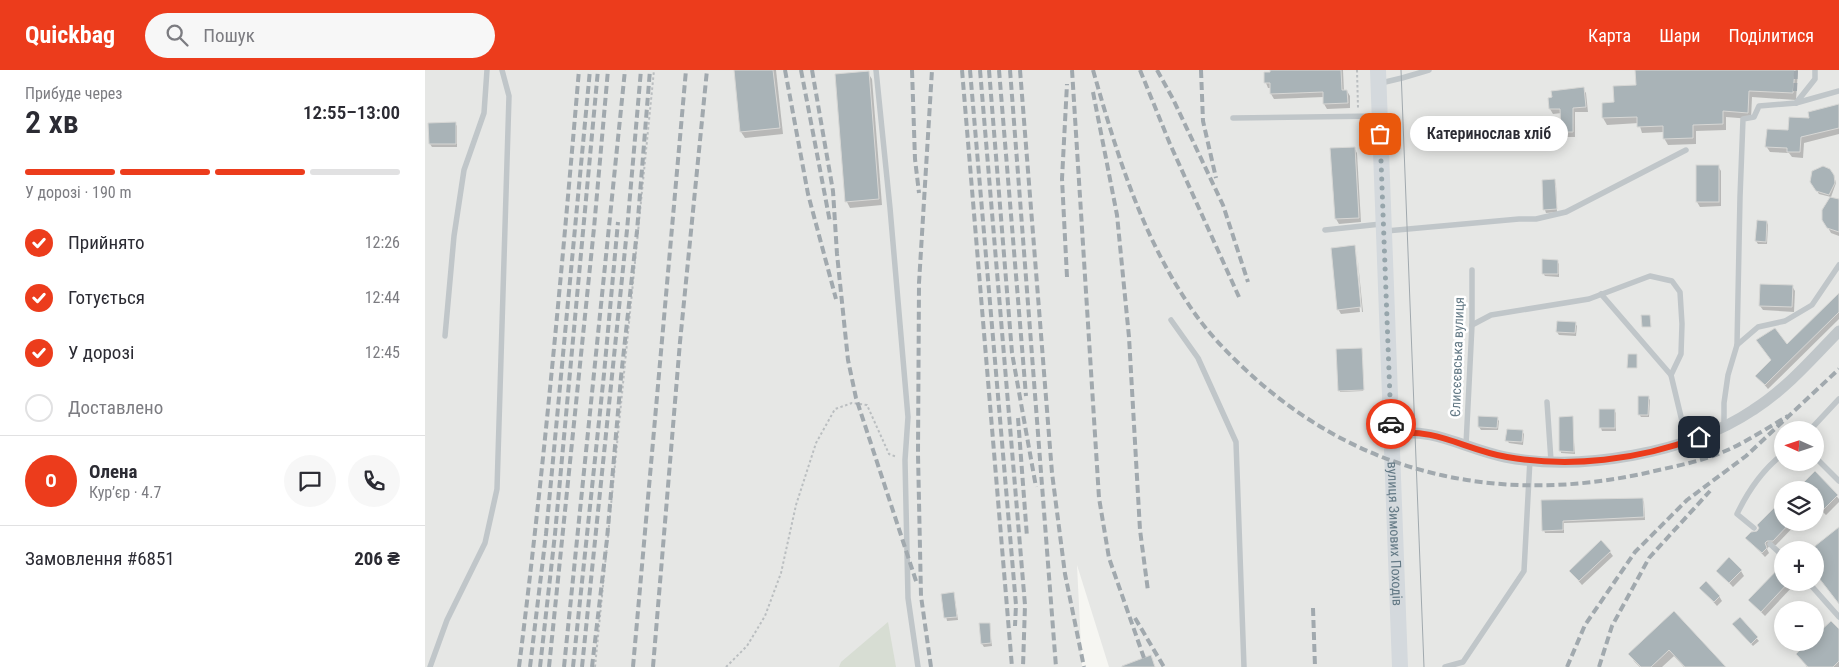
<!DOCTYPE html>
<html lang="uk">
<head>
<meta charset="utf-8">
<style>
  body { margin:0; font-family:"Roboto Condensed",sans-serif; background:#f7f7f7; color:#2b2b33; height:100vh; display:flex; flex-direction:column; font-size:19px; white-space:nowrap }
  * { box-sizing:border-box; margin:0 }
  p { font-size:16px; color:#7c7c81 }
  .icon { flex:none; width:28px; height:28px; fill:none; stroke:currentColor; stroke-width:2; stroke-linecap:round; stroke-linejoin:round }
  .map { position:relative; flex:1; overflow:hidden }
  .sheet { display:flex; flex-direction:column; background:#fff; width:425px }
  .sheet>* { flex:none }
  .needle { width:32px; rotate:273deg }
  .fabs { position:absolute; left:1349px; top:351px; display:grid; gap:10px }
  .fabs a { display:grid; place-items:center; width:50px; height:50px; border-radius:50%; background:#fff; box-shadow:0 2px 12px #0003; font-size:25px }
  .pin { position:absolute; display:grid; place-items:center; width:42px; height:42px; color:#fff; margin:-21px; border-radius:10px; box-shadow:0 2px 8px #0006 }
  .courier { position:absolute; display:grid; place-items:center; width:50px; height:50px; margin:-25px; border:4px solid #ec3c1c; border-radius:50%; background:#fff; color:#222; box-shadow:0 1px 6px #0007 }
  .bubble { position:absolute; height:35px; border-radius:18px; background:#fff; box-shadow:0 2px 12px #0003; font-size:16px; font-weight:600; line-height:35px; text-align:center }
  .headline em { font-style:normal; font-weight:600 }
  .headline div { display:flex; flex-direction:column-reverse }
  .headline { display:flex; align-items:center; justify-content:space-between; height:85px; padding:0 25px }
  h1 { font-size:32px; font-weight:600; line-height:38px }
  .bar { display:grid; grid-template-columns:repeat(4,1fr); gap:8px 5px; align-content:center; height:60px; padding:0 25px }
  .bar i { height:6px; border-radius:4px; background:#e1e1e2 }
  .bar .selected { background:#ec3c1c }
  .bar p { grid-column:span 4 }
  .line { display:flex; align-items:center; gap:12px; padding:0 25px; border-top:1px solid #e1e1e2 }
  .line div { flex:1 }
  .round { display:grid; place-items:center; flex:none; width:52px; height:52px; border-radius:26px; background:#f7f7f7 }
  ol { padding:0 25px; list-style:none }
  li { display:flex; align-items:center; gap:15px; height:55px }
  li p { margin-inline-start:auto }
  li .icon { padding:5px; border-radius:50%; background:#ec3c1c; color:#fff; stroke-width:4 }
  li:last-child { color:#7c7c81 }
  li i { width:28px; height:28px; border:2px solid #e1e1e2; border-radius:50% }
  header { display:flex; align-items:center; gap:30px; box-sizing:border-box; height:70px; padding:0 25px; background:#ec3c1c; color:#fff }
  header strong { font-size:24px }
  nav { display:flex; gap:28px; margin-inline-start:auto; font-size:18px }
  .search { width:350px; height:45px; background:#f7f7f7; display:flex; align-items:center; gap:12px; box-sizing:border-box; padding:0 18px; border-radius:28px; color:#7c7c81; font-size:19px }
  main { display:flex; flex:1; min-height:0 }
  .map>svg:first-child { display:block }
  .built { fill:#e6e7e5; fill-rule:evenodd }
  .green { fill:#d7ddd3 }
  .shadow { fill:#0003 }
  .building { fill:#a9b3b7; stroke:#d7d7d5 }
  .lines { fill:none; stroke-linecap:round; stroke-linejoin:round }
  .path { stroke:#babec0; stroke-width:2; stroke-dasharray:2.5 2.5; stroke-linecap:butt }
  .service { stroke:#c0c6c9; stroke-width:5.5 }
  .minor { stroke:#c0c6c9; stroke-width:11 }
  .secondary { stroke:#d4d9dd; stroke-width:16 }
  .tram { stroke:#a1a9ae; stroke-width:1 }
  .rail { stroke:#a1a9ae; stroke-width:4; stroke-dasharray:8 4; stroke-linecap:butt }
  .done { stroke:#96a5ab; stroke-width:5; stroke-dasharray:0 9 }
  .route { stroke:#ec3c1c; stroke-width:6 }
  .labels { text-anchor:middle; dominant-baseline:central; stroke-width:5; stroke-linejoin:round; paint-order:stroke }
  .street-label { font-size:14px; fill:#637985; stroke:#fff }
</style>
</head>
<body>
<header>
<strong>Quickbag</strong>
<div class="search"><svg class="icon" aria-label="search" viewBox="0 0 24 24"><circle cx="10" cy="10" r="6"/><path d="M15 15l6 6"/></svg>Пошук</div>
<nav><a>Карта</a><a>Шари</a><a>Поділитися</a></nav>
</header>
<main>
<section class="sheet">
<div class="headline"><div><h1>2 хв</h1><p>Прибуде через</p></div><em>12:55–13:00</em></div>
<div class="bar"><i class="selected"></i><i class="selected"></i><i class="selected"></i><i></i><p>У дорозі · 190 m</p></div>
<ol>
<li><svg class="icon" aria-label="check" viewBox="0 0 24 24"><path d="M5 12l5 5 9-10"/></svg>Прийнято<p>12:26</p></li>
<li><svg class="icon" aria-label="check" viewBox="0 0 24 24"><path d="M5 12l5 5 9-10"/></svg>Готується<p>12:44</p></li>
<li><svg class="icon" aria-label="check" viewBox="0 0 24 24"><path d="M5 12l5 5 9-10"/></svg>У дорозі<p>12:45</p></li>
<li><i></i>Доставлено</li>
</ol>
<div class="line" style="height:90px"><b class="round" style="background:#ec3c1c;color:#fff">О</b><div><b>Олена</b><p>Кур’єр · 4.7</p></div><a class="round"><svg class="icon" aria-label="chat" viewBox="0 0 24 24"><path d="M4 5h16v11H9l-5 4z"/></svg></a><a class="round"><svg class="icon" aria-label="phone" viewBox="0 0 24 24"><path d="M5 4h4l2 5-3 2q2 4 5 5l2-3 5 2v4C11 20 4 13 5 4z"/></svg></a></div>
<div class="line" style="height:65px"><div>Замовлення #6851</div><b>206 ₴</b></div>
</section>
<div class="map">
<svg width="1414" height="597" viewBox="0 0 1414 597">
  <rect width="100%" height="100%" fill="#f6f6f2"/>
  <path class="built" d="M0,0h1414v597h-730l-32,-102 5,102h-657zM1358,360h32v32h-32zM1358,420h32v32h-32zM1358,480h32v32h-32zM1358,540h32v32h-32z"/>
  <path class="green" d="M463,552l8,45h-57l2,-5z"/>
  <g class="shadow">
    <path d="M310,0h41l7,64 -38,4 -4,-6z"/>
    <path d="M846,0h72l1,22 3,-1 3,5v12l-23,1 -3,-5v-7l-50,2 -3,-5v-6h-3l-2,-5 -1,-10h6z"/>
    <path d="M1212,0h161l-2,30 -44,-3 -1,22 -25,-2v13l-30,1v13l-28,1 -4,-7v-6l-22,1 -3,-10 -32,2 -4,-7v-14l12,-1 22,-17z"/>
    <path d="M443,3l4,6 10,126 -32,3 -3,-6z"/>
    <path d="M1158,19l3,4 2,19h-13v25h-10l-3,-5v-19l-9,1 -3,-5z"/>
    <path d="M1414,35v29l-35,9 -1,15 -11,-1 -3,-4 -19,-1 -4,-6 45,-27z"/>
    <path d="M30,53l2,3v21h-25l-2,-3v-20z"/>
    <path d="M929,78l3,5 4,69 -22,2 -3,-5z"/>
    <path d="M1293,96l3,5v35l-21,1 -3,-5z"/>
    <path d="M1409,106l2,7 -5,14 -12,-3 -6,-9z"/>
    <path d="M1118,111h11l2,3 1,28 -11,1 -1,-3z"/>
    <path d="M1414,132v34l-8,-3 -8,-14z"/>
    <path d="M1342,152l1,3 -1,19h-9l-2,-3z"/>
    <path d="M929,177l2,3h-2l6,62 -19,2 -3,-5z"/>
    <path d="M932,181v1l6,60h-1z"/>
    <path d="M1132,191l2,3v13l-14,-1 -2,-3z"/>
    <path d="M1367,216l3,5 -1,21 -31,-2 -3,-4z"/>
    <path d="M1414,225v24l-71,70 -11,-13z"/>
    <path d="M1150,253l2,3 -1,10 -17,-1 -2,-3z"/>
    <path d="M913,280h24l1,41 -23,1z"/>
    <path d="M1223,327l2,3 -1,17h-8l-2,-3z"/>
    <path d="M1189,340l2,3v18h-14l-1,-3z"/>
    <path d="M1072,348l2,3 -1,9h-17l-2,-3z"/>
    <path d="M1147,348l3,36 -14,-1 -1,-34z"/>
    <path d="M1097,361l2,3 -1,11 -14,-2 -2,-3z"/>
    <path d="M1390,403l24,26v3l-13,13 -11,-11v-14h-18z"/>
    <path d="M1217,429l2,3 1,18 -81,3v10h-19l-1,-3 -1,-28z"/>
    <path d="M1358,452h15l-22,23h-6l-3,4 2,4 -4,4 -18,-19z"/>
    <path d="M1185,482l3,4 -31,29 -12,-14z"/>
    <path d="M1293,501h23l3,5 -11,11z"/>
    <path d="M1358,512h10l1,3 -29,31 -15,-15z"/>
    <path d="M1276,518l18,8 3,5 -5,5z"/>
    <path d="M529,524l4,26 -11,1 -5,-26z"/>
    <path d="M1249,543l50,54h-40l-10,-11 -12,11h-22l-6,-6 -4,-7z"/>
    <path d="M1315,549l19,22 -6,5 -18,-19z"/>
    <path d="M564,554l3,22 -8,1 -2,-3z"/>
    <path d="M1414,561v36h-32l-9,-12 17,-13v-4z"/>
  </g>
  <g class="building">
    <path d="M309,0h39l7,58 -40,4z"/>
    <path d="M845,0h71l1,20h5l1,13 -25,1v-12l-53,2v-11h-6v-11h6z"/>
    <path d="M1210,0h160l-2,23 -44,-2 -1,22 -25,-2v13l-30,1v13l-30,1v-13l-26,1v-10l-35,1v-15l12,-1 -1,-16 23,-1z"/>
    <path d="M444,1l10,128 -34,3 -10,-128z"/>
    <path d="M1159,17l2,20 -13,1v24h-12l-1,-23h-11l-1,-11 4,-1 -1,-6z"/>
    <path d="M1414,34v24l-38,9 -1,15h-13v-4l-22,-1 2,-18 21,1 1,-13 20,1 -1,-6z"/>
    <path d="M31,52v22h-27l-1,-21z"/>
    <path d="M930,77l4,71 -24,1 -5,-71z"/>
    <rect x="1271" y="95" width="23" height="37"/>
    <path d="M1398,96l7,3 4,6 1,8 -6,12 -13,-4 -6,-9 2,-11z"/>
    <path d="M1130,109l2,30 -14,1 -1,-30z"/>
    <path d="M1405,127l9,2v33l-12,-4 -5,-8v-10z"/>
    <path d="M1332,150l10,1 -1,21 -11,-1z"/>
    <path d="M930,175l6,62 -24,3 -6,-62z"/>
    <path d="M1117,189l16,1v14h-16z"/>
    <path d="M1335,214l33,1 -1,22 -33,-1z"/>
    <path d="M1414,223v19l-74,73 -10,-9 16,-16 -15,-20 19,-12 12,16z"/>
    <path d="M1216,245h9l1,12h-9z"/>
    <path d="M1132,251l19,1 -1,11 -19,-1z"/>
    <path d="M937,278l2,42 -26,1 -2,-42z"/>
    <path d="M1203,284h9v14h-10z"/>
    <path d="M1213,326h11l-1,19h-10z"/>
    <rect x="1174" y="339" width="16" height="19"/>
    <path d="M1053,346l20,1 -1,11 -19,-1z"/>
    <path d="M1148,346l1,36 -15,-1v-34z"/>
    <path d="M1082,359l16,1 -1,12 -17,-1z"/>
    <path d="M1390,401l23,24 -16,16 -7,-8v-13h-19z"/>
    <path d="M1218,428l1,19 -81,4v9l-21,1 -1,-31z"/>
    <path d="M1358,429v23h8l-18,19h-6l-2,2 2,5 -5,5 -17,-15 6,-6 6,-1 2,-3 -2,-3z"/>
    <path d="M1414,457v77l-24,-31v-27z"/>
    <path d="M1176,470l10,11 -32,30 -10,-10z"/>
    <path d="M1304,487l13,13 -13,13 -13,-12z"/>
    <path d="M1358,494v18h6l-28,30 -13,-12z"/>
    <path d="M1281,511l14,15 -6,6 -15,-14z"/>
    <path d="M529,522l3,25 -13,1 -3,-24z"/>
    <path d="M1249,541l52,56h-41l-16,-17 -18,17h-10l-13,-13z"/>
    <path d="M1315,547l18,20 -7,7 -19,-20z"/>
    <path d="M1406,551l8,8v32l-6,6h-25l-12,-13 12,-12h7v-6z"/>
    <path d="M554,553h11l1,20 -10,1z"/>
    <path d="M726,585l4,12h-33v-1z"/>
  </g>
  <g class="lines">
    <g class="path">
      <path d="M932,0l1,38"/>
      <path d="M170,597l59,-597"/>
      <path d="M301,597l21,-21 18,-30 16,-43 15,-68 20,-62 19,-34 17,-6 15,2 22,49 8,3"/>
    </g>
    <g class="service">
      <path d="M451,0l14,138 18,209 -3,43 3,138 10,69"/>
      <path d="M956,13l21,-5 27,-8"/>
      <path d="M1371,33l19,-24v-9"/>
      <path d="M808,48l145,-2"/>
      <path d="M900,160l56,-6"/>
      <path d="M961,161l133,-12h17l30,-7 120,-62"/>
      <path d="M1176,224l70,81"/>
      <path d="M746,250l27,38 38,84 8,225"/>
      <path d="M1047,255l19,-10 98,-16 61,-23 22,5 8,11 2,32 -1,30 -10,21 16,67"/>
      <path d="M20,266l9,-100 10,-66 20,-57 3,-43"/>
      <path d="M1312,275l21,-18 27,-6 27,-16 27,-40"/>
      <path d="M1122,332l4,59"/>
      <path d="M1299,357v-24l4,-28 9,-30 3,-148 3,-78 11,-2 5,-11 37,-3 43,-12"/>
      <path d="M1385,360l29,-31"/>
      <path d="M1041,375l6,-120v-55"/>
      <path d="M1390,387l24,24"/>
      <path d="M1329,458l-17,-14c11,-23 25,-44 46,-60"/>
      <path d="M1345,474l13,12"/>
      <path d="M1383,512l31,35"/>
      <path d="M5,597l17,-47 38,-77 12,-54 12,-393 -7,-26"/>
      <path d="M1020,597l18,-5 61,-91 6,-112"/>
    </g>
    <path class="minor" d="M967,364c42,-7 73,15 113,23 75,15 184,-4 248,-47 33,-21 59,-51 86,-79"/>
    <path class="secondary" id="s1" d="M953,0l22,597"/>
    <path class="tram" d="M976,0l23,597"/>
    <g class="rail">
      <path d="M360,0l23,124 28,105"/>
      <path d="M376,0l29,152"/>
      <path d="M387,0l21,121 4,63 11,106 8,38 61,186"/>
      <path d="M487,0l3,89 4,34"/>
      <path d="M537,0l50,597"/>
      <path d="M545,0l46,535 -1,21"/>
      <path d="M555,0l45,535 -2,62"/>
      <path d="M564,0l23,283 24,134"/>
      <path d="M574,0l27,326"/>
      <path d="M585,0l46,597"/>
      <path d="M595,0l32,403 13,101 19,93"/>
      <path d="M647,0l27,428 10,60 35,100"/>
      <path d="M668,0c23,81 47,161 94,232 19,30 45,56 71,79 111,97 247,123 388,92 25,-6 54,-11 77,-21 22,-9 44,-24 65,-36"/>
      <path d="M715,0l30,74 69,153"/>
      <path d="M732,0l16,29 50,106 25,77"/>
      <path d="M776,0l2,51 13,57"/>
      <path d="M1370,21l1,-21"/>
      <path d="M668,22l24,123 12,122 11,193 8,61"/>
      <path d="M642,207l-5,-98 5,-95"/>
      <path d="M593,348l9,119"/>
      <path d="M888,538l2,59"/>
      <path d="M710,548l29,49"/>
      <path d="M94,597c25,-199 43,-398 60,-597"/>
      <path d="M105,597l16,-133 44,-464"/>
      <path d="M115,597l15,-133 43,-464"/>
      <path d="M124,597l45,-439 14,-158"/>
      <path d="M139,597l61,-597"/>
      <path d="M148,597l31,-293 14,-152"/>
      <path d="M157,597l45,-437 14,-160"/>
      <path d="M167,597l15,-128 14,-162 16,-146 13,-161"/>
      <path d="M208,597l53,-597"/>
      <path d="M228,597l27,-325 27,-272"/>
      <path d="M506,597l-10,-71 -3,-142 1,-171 13,-213"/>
      <path d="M1142,597l18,-42 50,-73 52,-52 59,-44 93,-87"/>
      <path d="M1174,597l13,-41 37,-68 61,-67"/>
    </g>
  </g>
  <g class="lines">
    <path class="done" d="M955,64l11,290"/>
    <path class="route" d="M966,354l1,10c44,-7 73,16 115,23 63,11 132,3 192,-20"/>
  </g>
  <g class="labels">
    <g class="street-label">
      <text transform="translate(1032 287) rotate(-88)">Єлисєєвська вулиця</text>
      <text stroke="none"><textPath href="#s1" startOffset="464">вулиця Зимових Походів</textPath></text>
    </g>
  </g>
</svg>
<div class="fabs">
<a><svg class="needle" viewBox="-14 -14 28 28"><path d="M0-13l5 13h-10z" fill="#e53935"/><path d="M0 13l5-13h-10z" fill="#7c7c81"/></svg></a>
<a><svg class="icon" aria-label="layers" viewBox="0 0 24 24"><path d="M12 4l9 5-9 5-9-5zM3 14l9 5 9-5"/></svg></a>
<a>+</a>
<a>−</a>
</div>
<div class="pin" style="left:955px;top:64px;background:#ea580c"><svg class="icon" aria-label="bag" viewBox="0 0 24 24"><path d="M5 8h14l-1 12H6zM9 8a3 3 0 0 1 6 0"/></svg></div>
<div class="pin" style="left:1274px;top:367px;background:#1f2937"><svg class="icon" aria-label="home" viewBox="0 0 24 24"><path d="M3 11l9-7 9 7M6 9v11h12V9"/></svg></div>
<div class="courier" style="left:966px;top:354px"><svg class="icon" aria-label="car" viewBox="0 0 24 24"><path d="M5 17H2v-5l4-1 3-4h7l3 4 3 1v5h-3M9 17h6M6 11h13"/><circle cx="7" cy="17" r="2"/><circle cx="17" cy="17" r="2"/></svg></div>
<div class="bubble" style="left:985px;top:46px;width:158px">Катеринослав хліб</div>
</div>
</main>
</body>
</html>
